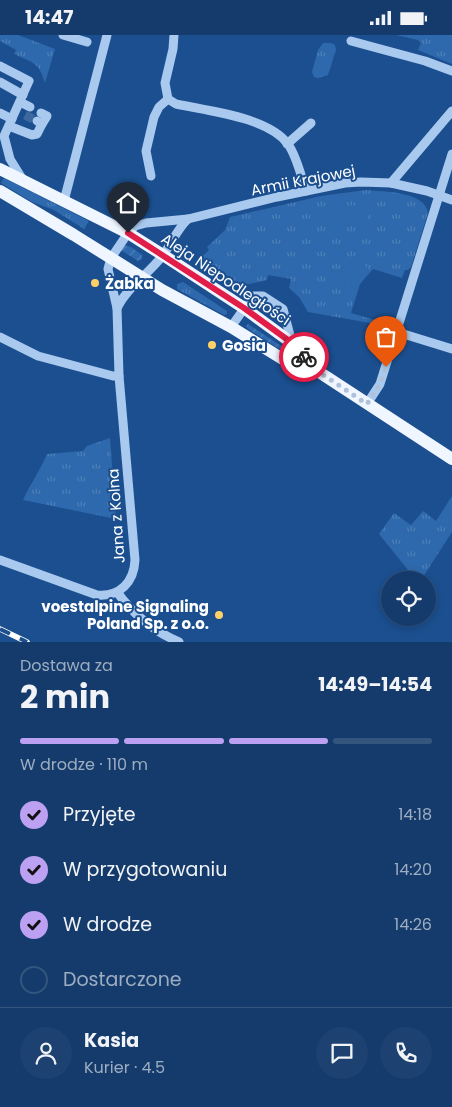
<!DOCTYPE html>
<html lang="pl">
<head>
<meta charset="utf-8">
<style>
  body { margin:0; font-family:Poppins,sans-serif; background:#1d4271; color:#f1f3f6; height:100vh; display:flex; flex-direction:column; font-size:19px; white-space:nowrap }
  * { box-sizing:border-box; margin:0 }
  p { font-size:16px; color:#9dadc1 }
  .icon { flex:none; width:28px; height:28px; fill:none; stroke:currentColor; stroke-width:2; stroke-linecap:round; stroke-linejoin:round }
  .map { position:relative; height:607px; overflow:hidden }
  .drawer { display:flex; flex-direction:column; background:#143b6b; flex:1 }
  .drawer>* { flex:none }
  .tools { position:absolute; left:381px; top:536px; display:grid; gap:10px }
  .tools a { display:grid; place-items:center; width:55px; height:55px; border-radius:50%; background:#143b6b; box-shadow:0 2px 8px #0003,0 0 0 1px #33557e; font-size:25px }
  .pin { position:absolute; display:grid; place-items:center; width:42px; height:42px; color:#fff; margin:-51px -21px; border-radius:50% 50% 50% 0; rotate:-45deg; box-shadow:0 0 5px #0007 }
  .pin .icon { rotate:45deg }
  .courier { position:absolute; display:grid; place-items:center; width:50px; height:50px; margin:-25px; border:4px solid #e11d48; border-radius:50%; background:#fff; color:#222; box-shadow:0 1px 6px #0007 }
  .overview em { font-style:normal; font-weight:700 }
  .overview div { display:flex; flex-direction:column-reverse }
  .overview { display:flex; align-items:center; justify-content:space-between; height:85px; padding:0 20px }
  h1 { font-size:32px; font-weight:700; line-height:38px }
  .bar { display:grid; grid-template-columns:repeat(4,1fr); gap:8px 5px; align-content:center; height:60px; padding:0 20px }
  .bar i { height:6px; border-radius:4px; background:#33557e }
  .bar .on { background:#bca0f2 }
  .bar p { grid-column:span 4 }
  .line { display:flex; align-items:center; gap:12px; padding:0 20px; border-top:1px solid #33557e }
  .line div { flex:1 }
  .round { display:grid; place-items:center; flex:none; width:52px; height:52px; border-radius:26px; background:#1d4271 }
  ol { padding:0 20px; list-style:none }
  li { display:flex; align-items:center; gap:15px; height:55px }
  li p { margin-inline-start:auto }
  li .icon { padding:5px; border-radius:50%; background:#bca0f2; color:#111; stroke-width:4 }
  li:last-child { color:#9dadc1 }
  li i { width:28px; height:28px; border:2px solid #33557e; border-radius:50% }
  .status { display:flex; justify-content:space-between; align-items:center; height:35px; padding:0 25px; background:#143b6b; direction:ltr }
  .status svg { height:14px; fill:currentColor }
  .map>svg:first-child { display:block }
  .grass { fill:url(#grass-tufts) }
  .garden { fill:url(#garden-furrows) }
  .pitch { fill:#2e69ad }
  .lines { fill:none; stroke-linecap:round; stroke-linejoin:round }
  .minor-tunnel { stroke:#3d69a0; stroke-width:9; stroke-dasharray:9 4.5; stroke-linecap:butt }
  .minor { stroke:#a9c9ee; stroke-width:9 }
  .major { stroke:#f0f6ff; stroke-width:12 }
  .rail-casing { stroke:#fff; stroke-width:5.5 }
  .rail { stroke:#1b4f8f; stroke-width:4; stroke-dasharray:11; stroke-linecap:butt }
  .done { stroke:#afc1d8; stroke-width:5; stroke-dasharray:0 9 }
  .route { stroke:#e11d48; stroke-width:6 }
  .poi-dot { fill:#ffd166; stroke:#1b4f8f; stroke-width:2 }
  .labels { text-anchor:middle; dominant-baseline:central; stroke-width:4; stroke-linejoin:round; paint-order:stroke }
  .street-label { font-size:15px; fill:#fff; stroke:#1b4f8f }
  .poi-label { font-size:15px; font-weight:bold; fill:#fff; stroke:#1b4f8f; text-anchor:start }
</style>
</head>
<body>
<div class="status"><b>14:47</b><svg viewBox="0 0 49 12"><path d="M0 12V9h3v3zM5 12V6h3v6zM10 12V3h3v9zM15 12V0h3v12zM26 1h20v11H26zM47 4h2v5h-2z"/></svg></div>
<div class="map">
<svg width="452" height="607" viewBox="0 0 452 607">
  <defs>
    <pattern id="grass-tufts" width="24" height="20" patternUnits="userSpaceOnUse" patternTransform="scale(1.25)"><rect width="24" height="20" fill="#2e69ad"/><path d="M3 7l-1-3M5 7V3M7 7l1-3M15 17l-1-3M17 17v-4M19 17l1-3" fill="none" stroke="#4d80b9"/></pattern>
    <pattern id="garden-furrows" width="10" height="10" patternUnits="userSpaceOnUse" patternTransform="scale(1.25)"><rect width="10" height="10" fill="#2e69ad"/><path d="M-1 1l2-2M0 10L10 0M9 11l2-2" fill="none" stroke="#4d80b9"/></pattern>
  </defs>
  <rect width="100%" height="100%" fill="#1b4f8f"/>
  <g class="grass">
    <path d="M0,0h18l37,14 -10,34c-6,-21 -12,-20 -31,-29l2,-4 -16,-9z"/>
    <path d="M396,0h56v29l-34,-14 3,-7 -3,-3z"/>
    <path d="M323,8h8l4,2 1,5 -8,25 -10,3 -4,-1 -2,-5 6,-22z"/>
    <path d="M4,143l85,43 -5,8 -30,-19 -22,-8 -31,-19z"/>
    <path d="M366,155c18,2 59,1 62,23l-17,54 -3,3h-3l-3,8 -29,-9 -13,15 -9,29 37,11 -1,2 -79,-14 -9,-15 -10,-9 2,-9 -23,-4 -1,5 -22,5 -6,-1 -38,-26 8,-8 -2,-3 18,-17 5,-13 91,-21z"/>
    <path d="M183,247l44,29v3l-3,1 -47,-26v-5z"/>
    <path d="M110,403l6,81 -93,-19c7,-16 17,-29 24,-46l36,-3 4,-5z"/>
    <path d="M452,461v36l-31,48h-9l-4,-10 -29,-36 15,-21 17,12 12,-14 13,10z"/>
  </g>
  <g class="garden">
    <path d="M124,210l7,2 11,8v4l-4,2 -17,-11z"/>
    <path d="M248,289l59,39 -1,3 -58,-37 -2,-3z"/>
  </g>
  <g class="pitch">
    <path d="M333,170l34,1v20l-35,-1z"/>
    <path d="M358,222l10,12 -17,15 -10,-12z"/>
  </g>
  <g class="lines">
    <path class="minor-tunnel" d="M25,80l12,6"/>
    <g class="minor">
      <path d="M63,0l24,7"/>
      <path d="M174,0l-1,14 -8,34 3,16 8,5c32,7 92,13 112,40 9,13 13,32 18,47"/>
      <path d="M351,6l74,20 27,10"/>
      <path d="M0,31l29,15 -25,55 6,23 13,21"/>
      <path d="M0,47l23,13"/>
      <path d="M20,67l10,5"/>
      <path d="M0,78l12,6"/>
      <path d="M41,78l6,3 -5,8"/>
      <path d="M9,91l23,9 5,-1 5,-10 -5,-3"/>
      <path d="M287,109l24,-21"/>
      <path d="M151,141l-5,-25 8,-34 5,-10 9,-8"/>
      <path d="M391,148l61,-72"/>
      <path d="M64,166l43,-166"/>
      <path d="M117,273c10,-21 32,-34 46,-53 9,-12 14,-26 25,-36"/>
      <path d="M231,292l22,-31h10l20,13 9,34"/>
      <path d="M397,297l55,17"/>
      <path d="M0,302l38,19 75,20h6"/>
      <path d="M367,369l13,-20 72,-230"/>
      <path d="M0,525l97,35c23,2 37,-13 38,-35l-16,-184 -2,-68 -9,-39 3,-11 17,-25 7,-7 11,-3 42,-4 89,-22 68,-14 16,-1 30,1 36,8 25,9"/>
      <path d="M117,557c16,22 36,39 62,50"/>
    </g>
    <g class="major">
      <path d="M0,134l128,64 35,22 81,53 48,35 24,26"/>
      <path d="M0,156l74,44 88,55 69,37 50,31 38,14 133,87"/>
    </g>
    <g class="rail-casing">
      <path id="rail" d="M0,594l27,13"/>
    </g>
    <use href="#rail" class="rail"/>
  </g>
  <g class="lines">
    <path class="done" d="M304,322l15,15 48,32 13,-20 6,-17"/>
    <path class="route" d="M128,198l116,75 48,35 12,14"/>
  </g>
  <g class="poi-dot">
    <circle cx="95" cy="248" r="5"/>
    <circle cx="212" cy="310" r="5"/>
    <circle cx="219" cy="580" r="5"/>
  </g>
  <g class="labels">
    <g class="street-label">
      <text transform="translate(303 145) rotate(-11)">Armii Krajowej</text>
      <text transform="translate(226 244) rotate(34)">Aleja Niepodległości</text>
      <text transform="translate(116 481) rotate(-94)">Jana z Kolna</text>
    </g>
    <g class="poi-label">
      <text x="105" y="248">Żabka</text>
      <text x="222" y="310">Gosia</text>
      <text x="209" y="571" text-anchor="end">voestalpine Signaling<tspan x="209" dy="17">Poland Sp. z o.o.</tspan></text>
    </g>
  </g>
</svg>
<div class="tools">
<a><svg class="icon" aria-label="locate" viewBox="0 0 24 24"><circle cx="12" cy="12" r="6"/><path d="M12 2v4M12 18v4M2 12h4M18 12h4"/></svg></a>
</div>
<div class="pin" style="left:386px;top:332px;background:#ea580c"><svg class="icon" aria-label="bag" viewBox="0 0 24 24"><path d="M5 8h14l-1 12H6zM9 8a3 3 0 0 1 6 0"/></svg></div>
<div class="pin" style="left:128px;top:198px;background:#1f2937"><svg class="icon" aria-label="home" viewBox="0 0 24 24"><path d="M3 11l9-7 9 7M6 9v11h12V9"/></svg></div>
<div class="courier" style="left:304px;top:322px"><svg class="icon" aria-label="bike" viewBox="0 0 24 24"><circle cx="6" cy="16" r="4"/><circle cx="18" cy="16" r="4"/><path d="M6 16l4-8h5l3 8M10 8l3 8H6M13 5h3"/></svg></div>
</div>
<section class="drawer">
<div class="overview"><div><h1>2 min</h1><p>Dostawa za</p></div><em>14:49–14:54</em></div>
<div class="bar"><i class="on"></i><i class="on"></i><i class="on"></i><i></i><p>W drodze · 110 m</p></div>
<ol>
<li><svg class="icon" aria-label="check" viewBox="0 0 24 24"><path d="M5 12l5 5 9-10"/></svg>Przyjęte<p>14:18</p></li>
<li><svg class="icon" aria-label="check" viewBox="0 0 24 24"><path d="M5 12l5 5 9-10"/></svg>W przygotowaniu<p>14:20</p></li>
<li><svg class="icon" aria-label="check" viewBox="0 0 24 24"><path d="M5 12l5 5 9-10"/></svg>W drodze<p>14:26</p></li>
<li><i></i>Dostarczone</li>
</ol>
<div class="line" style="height:90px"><a class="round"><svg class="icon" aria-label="person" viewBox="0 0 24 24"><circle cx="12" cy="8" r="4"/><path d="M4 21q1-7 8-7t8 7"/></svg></a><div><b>Kasia</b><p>Kurier · 4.5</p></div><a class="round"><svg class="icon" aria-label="chat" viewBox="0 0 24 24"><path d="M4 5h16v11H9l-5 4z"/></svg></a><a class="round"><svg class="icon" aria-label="phone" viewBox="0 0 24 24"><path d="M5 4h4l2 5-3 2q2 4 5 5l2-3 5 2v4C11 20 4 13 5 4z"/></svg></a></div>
</section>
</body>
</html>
